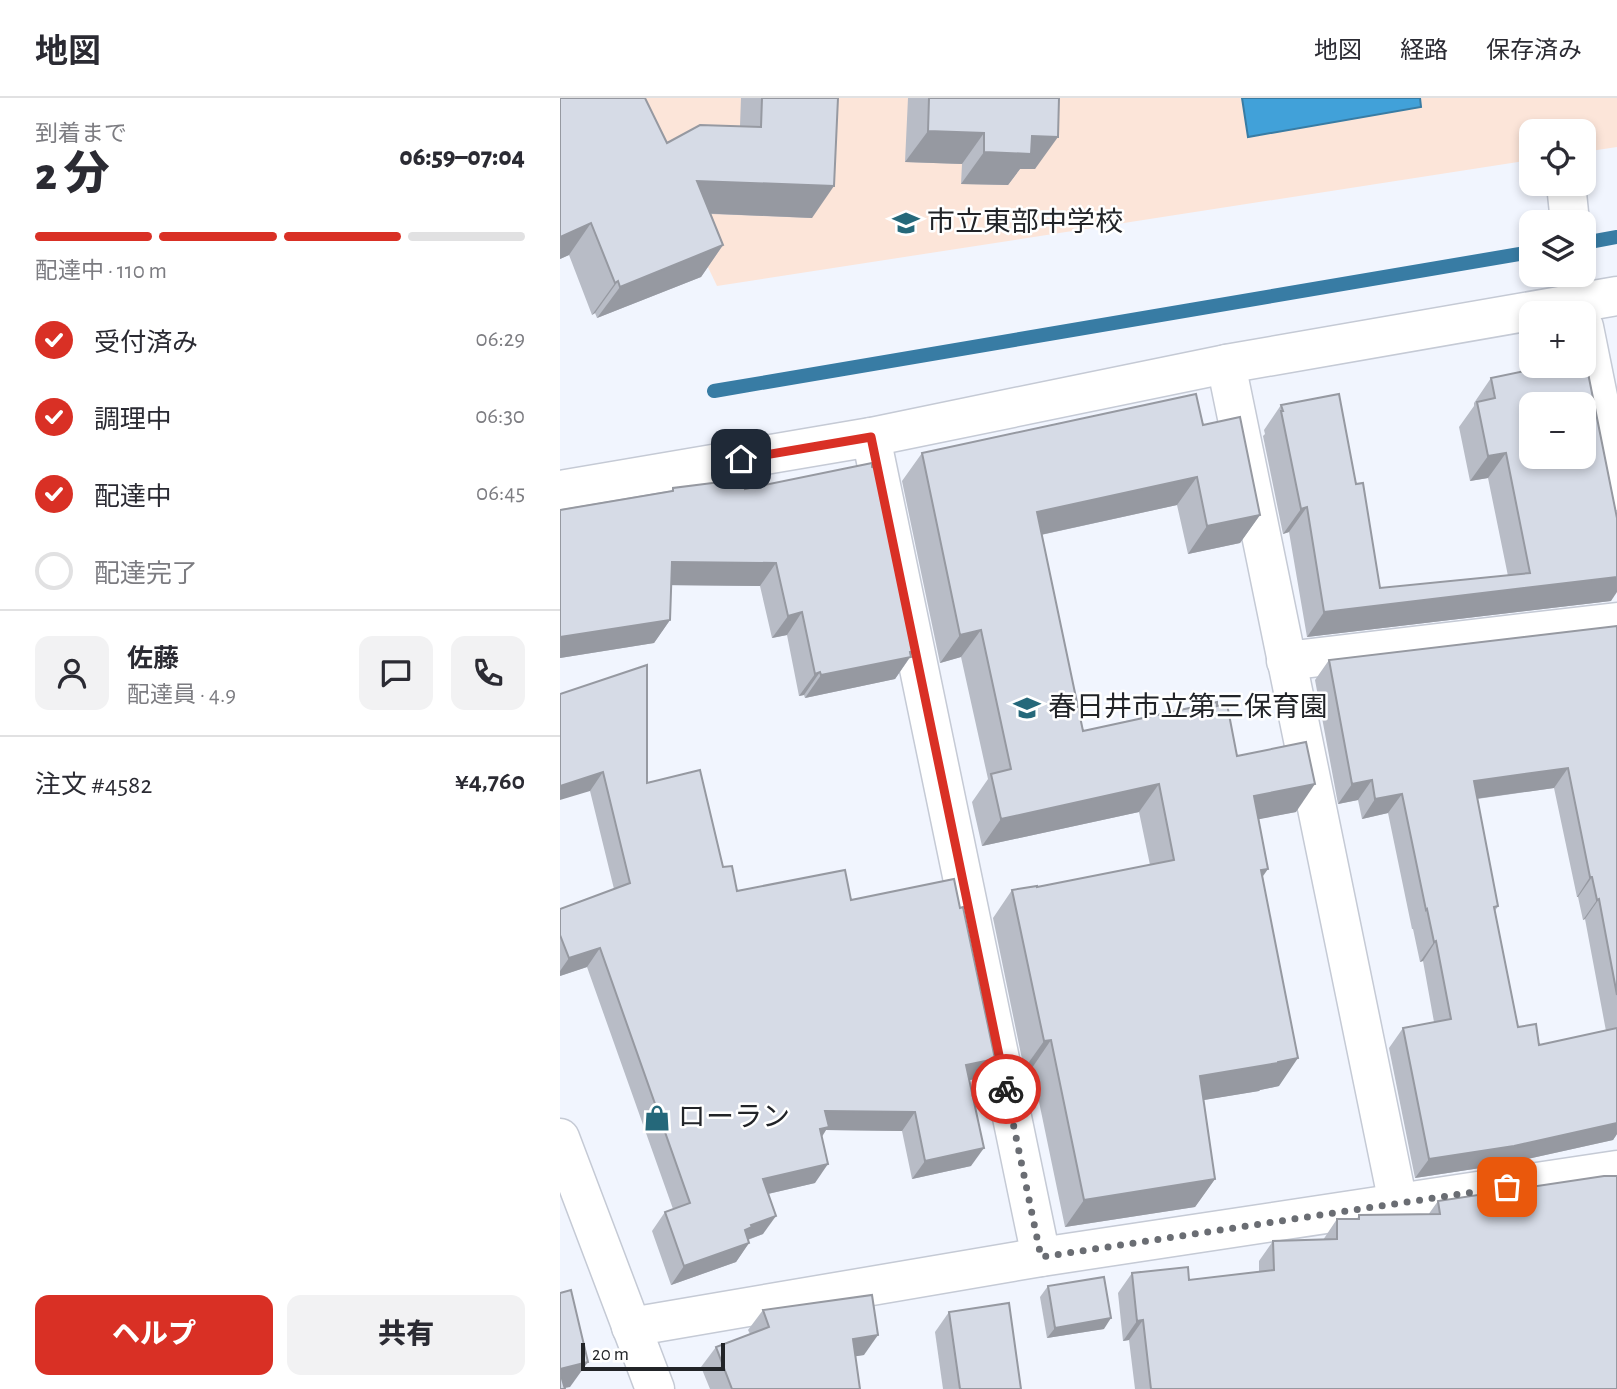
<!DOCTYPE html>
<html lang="ja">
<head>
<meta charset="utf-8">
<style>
  body { margin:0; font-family:"Alegreya Sans","Noto Sans JP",sans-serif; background:#f2f2f3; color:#2b2b33; height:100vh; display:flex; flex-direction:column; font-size:26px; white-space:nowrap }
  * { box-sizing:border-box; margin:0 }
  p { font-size:23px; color:#7c7c81 }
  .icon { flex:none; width:38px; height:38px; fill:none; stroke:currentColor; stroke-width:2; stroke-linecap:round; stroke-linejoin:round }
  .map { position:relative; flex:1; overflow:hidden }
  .side { display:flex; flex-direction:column; background:#fff; width:560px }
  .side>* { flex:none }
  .buttons { position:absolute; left:959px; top:21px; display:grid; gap:14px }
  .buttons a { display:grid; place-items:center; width:77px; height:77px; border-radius:14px; background:#fff; box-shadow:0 4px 10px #0003; font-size:35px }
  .scale { position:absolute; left:21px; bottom:18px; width:144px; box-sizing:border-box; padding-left:7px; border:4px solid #222428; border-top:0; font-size:19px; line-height:24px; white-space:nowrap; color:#222428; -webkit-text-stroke:5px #fff; paint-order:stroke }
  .pin { position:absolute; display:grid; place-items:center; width:60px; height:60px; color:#fff; margin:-30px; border-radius:14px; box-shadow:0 4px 10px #0006 }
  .courier { position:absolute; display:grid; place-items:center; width:70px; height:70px; margin:-35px; border:5px solid #d93025; border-radius:50%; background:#fff; color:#222; box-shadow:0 2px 9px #0007 }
  .summary em { font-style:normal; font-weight:800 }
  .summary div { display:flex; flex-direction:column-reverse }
  .summary { display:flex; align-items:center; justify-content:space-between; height:119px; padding:0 35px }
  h1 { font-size:46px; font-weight:800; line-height:52px }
  .bar { display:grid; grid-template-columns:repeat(4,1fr); gap:10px 7px; align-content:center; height:84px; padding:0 35px }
  .bar i { height:9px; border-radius:5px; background:#e1e1e2 }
  .bar .current { background:#d93025 }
  .bar p { grid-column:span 4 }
  .line { display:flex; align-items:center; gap:18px; padding:0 35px; border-top:2px solid #e1e1e2 }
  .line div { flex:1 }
  .round { display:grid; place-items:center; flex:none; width:74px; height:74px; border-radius:14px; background:#f2f2f3 }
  ol { padding:0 35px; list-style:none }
  li { display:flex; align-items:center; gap:21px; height:77px }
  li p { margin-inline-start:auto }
  li .icon { padding:7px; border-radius:50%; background:#d93025; color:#fff; stroke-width:4 }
  li:last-child { color:#7c7c81 }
  li i { width:38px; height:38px; border:4px solid #e1e1e2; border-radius:50% }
  .action { display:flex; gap:14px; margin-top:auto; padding:14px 35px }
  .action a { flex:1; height:80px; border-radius:14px; background:#d93025; color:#fff; font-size:28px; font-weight:800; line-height:80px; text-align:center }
  .action a+a { background:#f2f2f3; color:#2b2b33 }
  header { display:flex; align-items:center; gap:42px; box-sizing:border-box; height:98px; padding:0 35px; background:#fff; border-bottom:2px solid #e1e1e2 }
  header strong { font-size:33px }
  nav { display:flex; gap:38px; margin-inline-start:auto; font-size:24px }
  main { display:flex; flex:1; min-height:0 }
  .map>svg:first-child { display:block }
  .education { fill:#fce5d9 }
  .water { fill:#41a1d9; stroke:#387ca4; stroke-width:2 }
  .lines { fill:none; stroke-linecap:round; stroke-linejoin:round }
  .stream { stroke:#387ca4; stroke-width:14 }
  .minor-casing { stroke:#c5cad5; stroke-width:41 }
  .secondary-casing { stroke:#c5cad5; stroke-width:41 }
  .minor { stroke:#fff; stroke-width:38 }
  .secondary { stroke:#fff; stroke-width:38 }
  .wall { fill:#b8bcc6; fill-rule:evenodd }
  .shaded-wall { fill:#9699a1 }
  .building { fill:#d6dbe6; stroke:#9699a1; stroke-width:2; fill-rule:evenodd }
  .done { stroke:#6a6d73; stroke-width:7; stroke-dasharray:0 12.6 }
  .route { stroke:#d93025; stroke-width:9 }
  .labels { text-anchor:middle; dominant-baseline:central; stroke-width:5; stroke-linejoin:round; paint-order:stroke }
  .poi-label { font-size:28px; fill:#222428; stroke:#fff; text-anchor:start }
</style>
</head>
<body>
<header>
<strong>地図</strong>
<nav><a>地図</a><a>経路</a><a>保存済み</a></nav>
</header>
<main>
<section class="side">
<div class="summary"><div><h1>2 分</h1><p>到着まで</p></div><em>06:59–07:04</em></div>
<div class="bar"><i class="current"></i><i class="current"></i><i class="current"></i><i></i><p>配達中 · 110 m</p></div>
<ol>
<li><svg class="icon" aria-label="check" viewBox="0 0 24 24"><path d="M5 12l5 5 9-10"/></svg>受付済み<p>06:29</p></li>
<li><svg class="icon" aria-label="check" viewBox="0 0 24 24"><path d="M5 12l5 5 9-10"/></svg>調理中<p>06:30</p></li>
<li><svg class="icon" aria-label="check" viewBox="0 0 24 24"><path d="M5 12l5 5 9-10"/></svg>配達中<p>06:45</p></li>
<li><i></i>配達完了</li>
</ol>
<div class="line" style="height:126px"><a class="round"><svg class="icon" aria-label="person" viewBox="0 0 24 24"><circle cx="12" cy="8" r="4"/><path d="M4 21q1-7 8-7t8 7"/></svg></a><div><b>佐藤</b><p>配達員 · 4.9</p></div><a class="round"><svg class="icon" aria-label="chat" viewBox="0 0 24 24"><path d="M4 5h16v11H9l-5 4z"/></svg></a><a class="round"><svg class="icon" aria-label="phone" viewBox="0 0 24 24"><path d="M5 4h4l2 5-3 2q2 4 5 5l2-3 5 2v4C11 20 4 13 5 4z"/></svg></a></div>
<div class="line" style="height:91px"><div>注文 #4582</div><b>¥4,760</b></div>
<div class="action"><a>ヘルプ</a><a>共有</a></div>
</section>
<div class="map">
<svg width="1057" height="1291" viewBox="0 0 1057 1291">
  <rect width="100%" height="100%" fill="#f1f5fe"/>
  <path class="education" d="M67,0h990v49l-33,5v-21h-53v29l-814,126z"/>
  <path class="water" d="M682,0h178l1,9 -173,30z"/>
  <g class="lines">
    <g class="stream">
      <path d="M1024,145l33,-6"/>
      <path d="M154,293l817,-139"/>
    </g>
    <g class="minor-casing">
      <g id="minor">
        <path d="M1006,86l4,38"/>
        <path d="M1024,229l33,164"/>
        <path d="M666,266l172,839"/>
        <path d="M311,339l170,820"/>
        <path d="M0,392l311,-53 355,-73 391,-68"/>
        <path d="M726,563l331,-39"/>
        <path d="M71,1229l410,-70 576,-87"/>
      </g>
    </g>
    <g class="secondary-casing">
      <path id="secondary" d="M0,1040l95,251"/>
    </g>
    <use href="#minor" class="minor"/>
    <use href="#secondary" class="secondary"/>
  </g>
  <g class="wall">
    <path d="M0,0l107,45 73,-17 1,-28h97l-26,120 -101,-4 12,31 -22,32 -104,41 -2,-5 -3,2 -23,-60 -9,4z"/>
    <path d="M348,0h151l-24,71h-15l-12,16 -47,-1 1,-20 -57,-2z"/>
    <path d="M931,280l120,223 -304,36 -18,-105 -6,2 -20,-98 2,-2 -1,-4 17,-25 75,79 24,104 128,-12 -20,-98 -18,3 -11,-54 15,-21v-3z"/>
    <path d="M643,327l57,90 -20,28 -52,11 -11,-49 -136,30 42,196 134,-25 20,50 59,56 -38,7 21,267 -19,4 -1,1 -56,9 12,79 -20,28 -130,20 -33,-159 -8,1 -31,-151 19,-28 25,-3 113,-22 -11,-53 -157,34 -10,-44 16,-23 -27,-122 -21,6 -38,-182 20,-28z"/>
    <path d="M113,390l72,1 166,167 -16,23 -90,19 -1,-3 -5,1 -12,-61 -15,3 -12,-52 -89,-1 -1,35 -16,23 -94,15v-148l111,-19z"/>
    <path d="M1057,528v508l-4,6 -113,25 -85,13 -26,-130 14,-20 31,-6 -11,-61 -3,1 -7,-33h-1l-24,-116 -26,6 -4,-19 -20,4 -23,-124 14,-20zM994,690l23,109h1l5,23 2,-1 21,112 -67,14 -21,-18 -23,-116 3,-5 -21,-107z"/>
    <path d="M0,596l87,89 76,84 14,24 223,17 35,151 -14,19 -11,2 1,86 -59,13 -10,-48 -76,-1 -4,7 -7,46 -47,11 -5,40 -15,6 1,3 -13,19 -65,23 -19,-54 13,-19 8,-3 -86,-242 -27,9v-67l54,-20 -24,-98z"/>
    <path d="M878,1103l179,188h-482l-6,-49 -6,1 -5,-48 14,-20 57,7 70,-8v-11l14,-20 50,-1 14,-21h20l2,-4h69z"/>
    <path d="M488,1188l56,43 -57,9 -7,-41z"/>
    <path d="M203,1212l101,45 -9,1 5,33h-150l-9,-22 15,-20 34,-13 -2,-4z"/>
    <path d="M389,1214l72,77h-78l-8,-57z"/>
  </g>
  <g class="shaded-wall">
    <path d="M368,33l56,2 -22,31 -57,-2z"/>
    <path d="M472,38l26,1 -23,32h-15l-12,16 -47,-1 23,-32z"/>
    <path d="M137,83l137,5 -22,32 -137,-6z"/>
    <path d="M31,125l-22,32 -9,4v-22z"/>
    <path d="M163,147l-22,32 -104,41 23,-31z"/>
    <path d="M58,183l-23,32 -3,2 23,-32z"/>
    <path d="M946,355l-18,25 -18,3 18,-25z"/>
    <path d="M637,379l-20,28 -160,35 20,-28z"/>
    <path d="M747,409l-18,25 -6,2 18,-25z"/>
    <path d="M700,417l-20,28 -52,11 19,-28z"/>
    <path d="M112,464l104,1 -16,23 -104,-1z"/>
    <path d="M1057,479v15l-6,9 -304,36 17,-25z"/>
    <path d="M242,514l-15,23 -15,3 16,-22z"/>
    <path d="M110,522l-16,23 -94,15v-21z"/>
    <path d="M421,532l-20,27 -21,6 20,-28z"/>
    <path d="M354,553l-19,28 -90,19 16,-23z"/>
    <path d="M260,574l-16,23 -5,1 16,-22z"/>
    <path d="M1008,670l-14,20 -94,13 14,-20z"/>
    <path d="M43,674l-13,19 -30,9v-14z"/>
    <path d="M812,682l-14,20 -20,4 14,-20z"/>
    <path d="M599,686l-20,28 -157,34 19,-27z"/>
    <path d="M755,686l-19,28 -62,12 20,-28z"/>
    <path d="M842,696l-14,19 -26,6 13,-20z"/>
    <path d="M708,771l-19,27 12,-26z"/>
    <path d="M1030,779h2l-14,20h-1z"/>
    <path d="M1039,801l-14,20 -2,1 14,-20z"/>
    <path d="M876,843l-13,20 -3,1 14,-20z"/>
    <path d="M40,850l-13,19 -27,9v-5l9,-13z"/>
    <path d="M491,942l-19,28 -8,1 20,-28z"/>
    <path d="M738,960l-19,28 -19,4 -1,1 -79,13 20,-28z"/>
    <path d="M435,961l-14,19 -28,5 13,-18z"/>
    <path d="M265,1013l90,1 -13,19 -76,-1 -10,15z"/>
    <path d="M1057,1016v20l-4,6 -113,25 -85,13 14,-19z"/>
    <path d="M424,1050l-13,18 -59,13 13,-18z"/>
    <path d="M268,1066l-13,19 -65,15 13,-19z"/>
    <path d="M655,1081l-20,28 -130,20 19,-27z"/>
    <path d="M216,1118l-13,18 -22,8 4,-12 6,-5z"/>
    <path d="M189,1145l-13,19 -65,23 13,-19z"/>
    <path d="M551,1220l-7,11 -57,9 8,-10z"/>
    <path d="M583,1222l-14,20 -6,1 14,-20z"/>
    <path d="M318,1237l-14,20 -26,4 15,-20z"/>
    <path d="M28,1264l-18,25 -10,2v-20z"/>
  </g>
  <g class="building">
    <path d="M0,0h85l22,45 33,-18 61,2 1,-29h76l-4,88 -137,-5 26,64 -103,42 -2,-6 -3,2 -24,-60 -31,14z"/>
    <path d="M369,0h130l-1,39 -26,-1 -1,18 -47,-2v-19l-56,-2z"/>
    <path d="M1025,260l32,160v59l-293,35 -17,-105 -6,2 -20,-98h2l-2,-6 58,-11 17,90 7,-1 17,105 150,-15 -24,-120 -18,3 -11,-54 18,-4 -4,-20 58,-12h35v-7zM971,306h53v53h-53z"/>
    <path d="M636,296l7,31 37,-8 20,98 -53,11 -10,-49 -160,35 46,219 134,-29v4l10,-2 10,52 69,-14 9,42 -61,12 14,73 -7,1 37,188 -20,4v1l-78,13 15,103 -131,21 -33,-160 -7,1 -32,-151 25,-4v1l137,-27 -15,-76 -158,35 -10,-45 20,-5 -30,-139 -21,5 -38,-182z"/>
    <path d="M312,365v4l4,1 38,183 -4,1 1,5 -90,18 -1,-3 -5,2 -13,-62 -14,4 -12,-53 -104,-1 -2,58 -110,17v-127l113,-19v-3l71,-9 1,10z"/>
    <path d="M1057,528v369l-18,-96 -2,1 -5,-23h-2l-22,-109 -94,13 24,125 -4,1 24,120 18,-3 3,21 78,-17v95l-103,23 -85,13 -26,-131 48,-9 -15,-78 -2,1 -7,-33 -1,1 -24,-116 -27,5 -3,-19 -20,4 -23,-124z"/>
    <path d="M87,567v118l53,-13 23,97 9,-1 5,25 108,-21 6,30 103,-21 6,29 3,-1 32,152 -29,6 18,83 -59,13 -10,-49 -90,-1 4,16 -9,2 8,35 -65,15 13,37 -25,9 1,2 -7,3 4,13 -65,23 -19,-54 25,-9 -90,-255 -31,10 -9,-23v-26l70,-26 -27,-111 -43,14v-92z"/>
    <path d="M1044,1078h13v213h-466l-8,-69 -6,1 -5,-48 56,-6 1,13 85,-10 -1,-29 64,-2v-20h22v-4l81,-1 -2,-13z"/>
    <path d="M544,1179l7,41 -56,10 -7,-42z"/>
    <path d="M11,1192l17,72 -28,7v-76z"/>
    <path d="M312,1197l6,40 -25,4 7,50h-128l-16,-42 53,-20 -6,-17z"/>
    <path d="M449,1205l12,86h-61l-11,-77z"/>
    <path d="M0,1274l5,17h-5z"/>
  </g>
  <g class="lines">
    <path class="done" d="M446,991l35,168 466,-70"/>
    <path class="route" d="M181,361l130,-22 135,652"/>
  </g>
  <defs>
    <g id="school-bare" transform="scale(2.1)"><path d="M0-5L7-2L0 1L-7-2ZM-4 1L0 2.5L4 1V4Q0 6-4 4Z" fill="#25687a" stroke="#fff" stroke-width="2.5" paint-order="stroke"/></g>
    <g id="shop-bare" transform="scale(2.1)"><path d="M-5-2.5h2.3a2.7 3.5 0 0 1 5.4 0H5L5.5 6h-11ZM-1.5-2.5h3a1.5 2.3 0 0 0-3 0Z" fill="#25687a" stroke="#fff" stroke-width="2.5" paint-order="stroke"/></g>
  </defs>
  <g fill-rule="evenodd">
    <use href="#school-bare" x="346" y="125"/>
    <use href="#school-bare" x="467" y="610"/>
    <use href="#shop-bare" x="97" y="1020"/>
  </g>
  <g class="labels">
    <g class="poi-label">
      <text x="367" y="125">市立東部中学校</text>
      <text x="488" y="610">春日井市立第三保育園</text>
      <text x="118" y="1020">ローラン</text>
    </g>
  </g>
</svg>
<div class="buttons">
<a><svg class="icon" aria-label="locate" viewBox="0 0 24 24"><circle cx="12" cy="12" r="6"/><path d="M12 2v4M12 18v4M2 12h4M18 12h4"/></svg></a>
<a><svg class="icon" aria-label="layers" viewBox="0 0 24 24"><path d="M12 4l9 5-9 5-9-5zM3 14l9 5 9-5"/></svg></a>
<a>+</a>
<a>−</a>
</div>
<div class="scale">20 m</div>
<div class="pin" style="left:947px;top:1089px;background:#ea580c"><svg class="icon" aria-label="bag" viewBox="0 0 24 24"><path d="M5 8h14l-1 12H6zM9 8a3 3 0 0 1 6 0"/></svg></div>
<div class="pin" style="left:181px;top:361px;background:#1f2937"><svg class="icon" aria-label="home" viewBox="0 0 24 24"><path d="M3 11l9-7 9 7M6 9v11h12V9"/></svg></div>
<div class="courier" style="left:446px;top:991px"><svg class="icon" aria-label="bike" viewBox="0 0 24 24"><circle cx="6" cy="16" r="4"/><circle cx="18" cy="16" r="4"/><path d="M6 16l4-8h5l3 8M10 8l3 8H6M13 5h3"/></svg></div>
</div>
</main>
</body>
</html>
